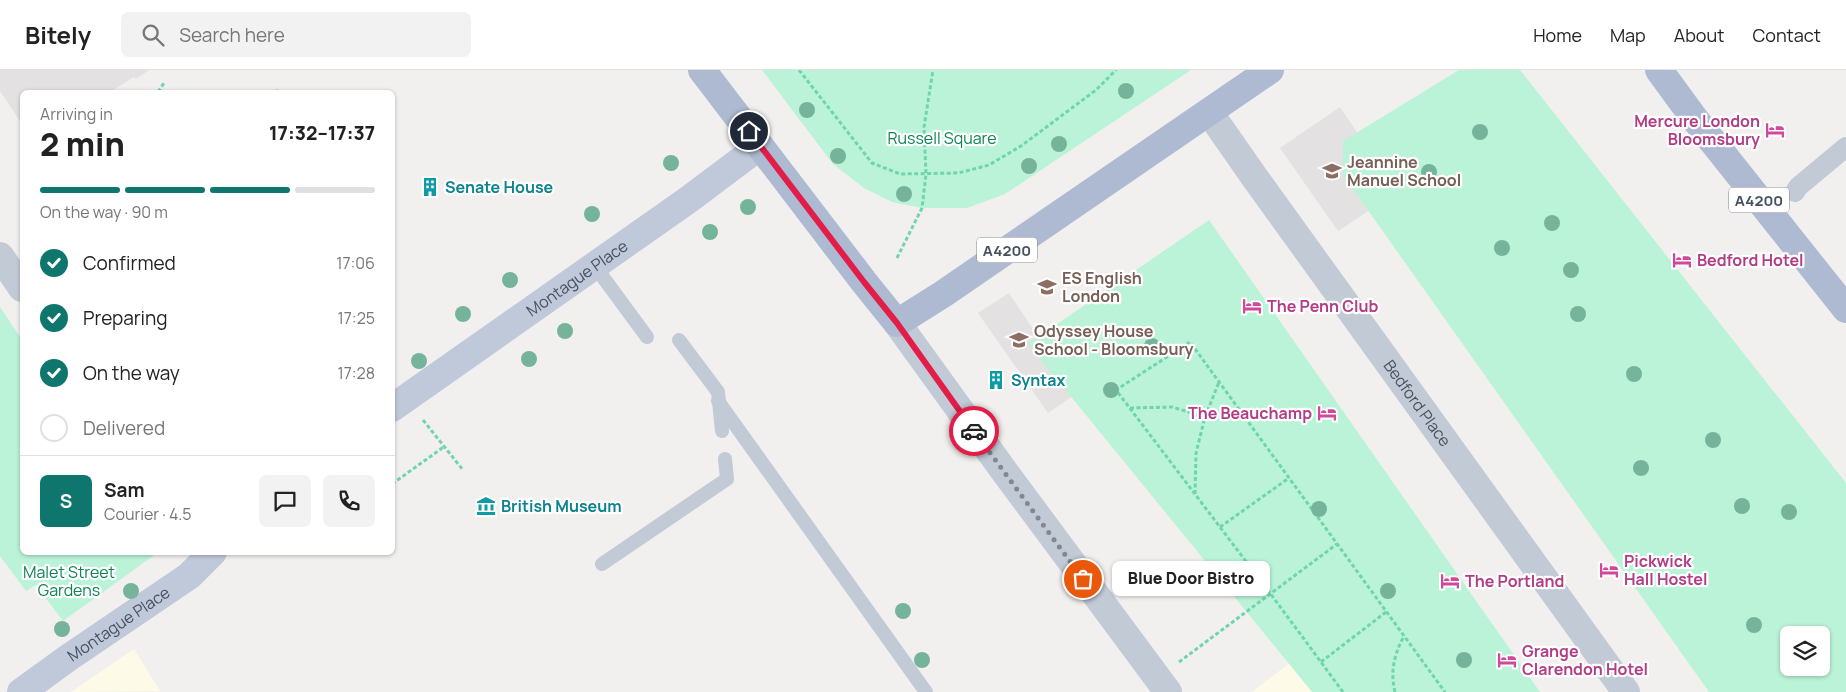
<!DOCTYPE html>
<html lang="en">
<head>
<meta charset="utf-8">
<style>
  body { margin:0; font-family:Manrope,sans-serif; background:#f2f2f2; color:#222; height:100vh; display:flex; flex-direction:column; font-size:19px; white-space:nowrap }
  * { box-sizing:border-box; margin:0 }
  p { font-size:16px; color:#767676 }
  .icon { flex:none; width:28px; height:28px; fill:none; stroke:currentColor; stroke-width:2; stroke-linecap:round; stroke-linejoin:round }
  .map { position:relative; flex:1; overflow:hidden }
  .drawer { position:absolute; left:20px; top:20px; width:375px; height:465px; display:flex; flex-direction:column; background:#fff; border-radius:8px; box-shadow:0 1px 4px #0004 }
  .drawer>* { flex:none }
  .fabs { position:absolute; left:1780px; top:556px; display:grid; gap:10px }
  .fabs a { display:grid; place-items:center; width:50px; height:50px; border-radius:8px; background:#fff; box-shadow:0 1px 4px #0004; font-size:25px }
  .pin { position:absolute; display:grid; place-items:center; width:42px; height:42px; color:#fff; margin:-21px; border:2px solid #fff; border-radius:50%; box-shadow:0 1px 5px #0007 }
  .courier { position:absolute; display:grid; place-items:center; width:50px; height:50px; margin:-25px; border:4px solid #e11d48; border-radius:50%; background:#fff; color:#222; box-shadow:0 1px 6px #0007 }
  .bubble { position:absolute; height:35px; border-radius:8px; background:#fff; box-shadow:0 1px 4px #0004; font-size:16px; font-weight:800; line-height:35px; text-align:center }
  .overview em { font-style:normal; font-weight:800 }
  .overview div { display:flex; flex-direction:column-reverse }
  .overview { display:flex; align-items:center; justify-content:space-between; height:85px; padding:0 20px }
  h1 { font-size:32px; font-weight:800; line-height:38px }
  .bar { display:grid; grid-template-columns:repeat(4,1fr); gap:8px 5px; align-content:center; height:60px; padding:0 20px }
  .bar i { height:6px; border-radius:4px; background:#e0e0e0 }
  .bar .selected { background:#0f766e }
  .bar p { grid-column:span 4 }
  .line { display:flex; align-items:center; gap:12px; padding:0 20px; border-top:1px solid #e0e0e0 }
  .line div { flex:1 }
  .round { display:grid; place-items:center; flex:none; width:52px; height:52px; border-radius:8px; background:#f2f2f2 }
  ol { padding:0 20px; list-style:none }
  li { display:flex; align-items:center; gap:15px; height:55px }
  li p { margin-inline-start:auto }
  li .icon { padding:5px; border-radius:50%; background:#0f766e; color:#fff; stroke-width:4 }
  li:last-child { color:#767676 }
  li i { width:28px; height:28px; border:2px solid #e0e0e0; border-radius:50% }
  header { display:flex; align-items:center; gap:30px; box-sizing:border-box; height:70px; padding:0 25px; background:#fff; border-bottom:1px solid #e0e0e0 }
  header strong { font-size:24px }
  nav { display:flex; gap:28px; margin-inline-start:auto; font-size:18px }
  .search { width:350px; height:45px; background:#f2f2f2; display:flex; align-items:center; gap:12px; box-sizing:border-box; padding:0 18px; border-radius:8px; color:#767676; font-size:19px }
  .map>svg:first-child { display:block }
  .commercial { fill:#fefae8 }
  .education { fill:#e3e1e1 }
  .green { fill:#baf3d7; fill-rule:evenodd }
  .lines { fill:none; stroke-linecap:round; stroke-linejoin:round }
  .path { stroke:#6fd5af; stroke-width:3; stroke-dasharray:4 2.5; stroke-linecap:butt }
  .service { stroke:#c2cad6; stroke-width:14 }
  .pedestrian { stroke:#c2cad6; stroke-width:20 }
  .minor { stroke:#c2cad6; stroke-width:28 }
  .tertiary { stroke:#c2cad6; stroke-width:28 }
  .secondary { stroke:#c0c9da; stroke-width:28 }
  .primary { stroke:#adbad1; stroke-width:28 }
  .tree { fill:#75b49b }
  .done { stroke:#828891; stroke-width:5; stroke-dasharray:0 9 }
  .route { stroke:#e11d48; stroke-width:6 }
  .labels { text-anchor:middle; dominant-baseline:central; stroke-width:4.5; stroke-linejoin:round; paint-order:stroke }
  .shield { fill:#fff; stroke:#7e848f; stroke-width:1 }
  .shield-label { font-size:15px; font-weight:bold; fill:#46505f }
  .hotel-label { font-size:16px; font-weight:bold; fill:#b23c85; stroke:#fff; text-anchor:start }
  .park-label { font-size:16px; fill:#0f8256; stroke:#fff }
  .education-label { font-size:16px; font-weight:bold; fill:#785e54; stroke:#fff; text-anchor:start }
  .culture-label { font-size:16px; font-weight:bold; fill:#0d838f; stroke:#fff; text-anchor:start }
  .street-label { font-size:16px; fill:#46505f; stroke:#fff }
</style>
</head>
<body>
<header>
<strong>Bitely</strong>
<div class="search"><svg class="icon" aria-label="search" viewBox="0 0 24 24"><circle cx="10" cy="10" r="6"/><path d="M15 15l6 6"/></svg>Search here</div>
<nav><a>Home</a><a>Map</a><a>About</a><a>Contact</a></nav>
</header>
<div class="map">
<svg width="1846" height="622" viewBox="0 0 1846 622">
  <rect width="100%" height="100%" fill="#f2f0ef"/>
  <g class="commercial">
    <path d="M134,579l26,42 -89,1z"/>
    <path d="M1300,585l28,37h-76z"/>
  </g>
  <g class="education">
    <path d="M0,0h149l-13,9 -2,-2 -24,15h-88v32l-22,-33z"/>
    <path d="M1340,37l57,85 -59,39 -58,-83z"/>
    <path d="M1009,223l67,101 -28,19 -70,-100z"/>
  </g>
  <g class="green">
    <path d="M762,0h429l-186,124 -38,14h-45l-30,-6 -28,-14 -31,-24z"/>
    <path d="M1459,0h61l326,413v209h-137l-366,-517v-34zM1789,565h32v33h-32z"/>
    <path d="M1209,150l331,472h-228l-284,-348z"/>
    <path d="M0,237l22,33v212l135,1 -94,68 -27,-36 -10,6 -26,-35z"/>
  </g>
  <g class="lines">
    <g class="path">
      <path d="M799,0l73,93 28,11 58,-1 31,-8 32,-19 75,-56 20,-20"/>
      <path d="M158,22l6,-9"/>
      <path d="M276,22l2,-2"/>
      <path d="M897,188l25,-50 4,-34 -2,-47 9,-57"/>
      <path d="M1130,338l42,-1 33,10"/>
      <path d="M423,350l40,50"/>
      <path d="M392,414l53,-38"/>
      <path d="M1195,424l1,-41 9,-36 14,-35"/>
      <path d="M1220,457l69,-49"/>
      <path d="M1179,592l158,-118"/>
      <path d="M1321,592l65,-50"/>
      <path d="M1343,622l-73,-99 -154,-203 74,-48 255,350"/>
      <path d="M1395,622c-5,-21 -1,-37 9,-56"/>
    </g>
    <g class="service">
      <path d="M594,195l53,72"/>
      <path d="M679,270l39,52 4,39"/>
      <path d="M718,331l208,291"/>
      <path d="M602,494l125,-85 -2,-20"/>
    </g>
    <path class="pedestrian" d="M1795,122l3,-5 48,-40"/>
    <path class="minor" d="M0,186l22,32"/>
    <g class="tertiary">
      <path id="s1" d="M1209,42l46,66 371,514"/>
      <path d="M897,253l110,152 161,217"/>
    </g>
    <g class="secondary">
      <path id="s2" d="M392,338l296,-208 72,-54"/>
      <path id="s3" d="M21,622l47,-34 121,-82 24,-24"/>
    </g>
    <g class="primary">
      <path d="M702,0l162,212 33,41 46,-29 327,-224"/>
      <path d="M1659,0l35,48 152,191"/>
    </g>
  </g>
  <g class="tree">
    <circle cx="1126" cy="21" r="8"/>
    <circle cx="807" cy="40" r="8"/>
    <circle cx="1480" cy="62" r="8"/>
    <circle cx="1059" cy="74" r="8"/>
    <circle cx="838" cy="86" r="8"/>
    <circle cx="671" cy="93" r="8"/>
    <circle cx="1029" cy="96" r="8"/>
    <circle cx="1429" cy="102" r="8"/>
    <circle cx="904" cy="124" r="8"/>
    <circle cx="748" cy="137" r="8"/>
    <circle cx="592" cy="144" r="8"/>
    <circle cx="1552" cy="153" r="8"/>
    <circle cx="710" cy="162" r="8"/>
    <circle cx="1502" cy="178" r="8"/>
    <circle cx="1571" cy="200" r="8"/>
    <circle cx="510" cy="210" r="8"/>
    <circle cx="463" cy="244" r="8"/>
    <circle cx="1578" cy="244" r="8"/>
    <circle cx="565" cy="261" r="8"/>
    <circle cx="1152" cy="276" r="8"/>
    <circle cx="529" cy="289" r="8"/>
    <circle cx="419" cy="291" r="8"/>
    <circle cx="1634" cy="304" r="8"/>
    <circle cx="1111" cy="320" r="8"/>
    <circle cx="1713" cy="370" r="8"/>
    <circle cx="1641" cy="398" r="8"/>
    <circle cx="1742" cy="436" r="8"/>
    <circle cx="1319" cy="439" r="8"/>
    <circle cx="1789" cy="442" r="8"/>
    <circle cx="131" cy="521" r="8"/>
    <circle cx="1388" cy="521" r="8"/>
    <circle cx="903" cy="541" r="8"/>
    <circle cx="1754" cy="555" r="8"/>
    <circle cx="62" cy="559" r="8"/>
    <circle cx="922" cy="590" r="8"/>
    <circle cx="1464" cy="590" r="8"/>
  </g>
  <g class="lines">
    <path class="done" d="M974,361l109,148"/>
    <path class="route" d="M749,61l115,151 33,41 77,108"/>
  </g>
  <defs>
    <g id="hotel-bare" transform="scale(1.5)"><path d="M-6-4.5h1.5V1H6V5H4.5V3h-9V5H-6ZM-4 0a1.8 1.8 0 1 1 3.6 0ZM.5 0V-2.5h3Q6-2.5 6 0Z" fill="#d1479c" stroke="#fff" stroke-width="2.5" paint-order="stroke"/></g>
    <g id="school-bare" transform="scale(1.5)"><path d="M0-5L7-2L0 1L-7-2ZM-4 1L0 2.5L4 1V4Q0 6-4 4Z" fill="#8d6e63" stroke="#fff" stroke-width="2.5" paint-order="stroke"/></g>
    <g id="building-bare" transform="scale(1.5)"><path d="M-4-6H4V6H1V3H-1V6H-4ZM-2.5-4.3h1.7v1.8h-1.7ZM.8-4.3h1.7v1.8H.8ZM-2.5-1h1.7V.8h-1.7ZM.8-1h1.7V.8H.8Z" fill="#0f9aa8" stroke="#fff" stroke-width="2.5" paint-order="stroke"/></g>
    <g id="museum-bare" transform="scale(1.5)"><path d="M0-6L6-3V-2H-6V-3ZM-5-1h2V3h-2ZM-1-1h2V3h-2ZM3-1h2V3H3ZM-6 4H6V6H-6Z" fill="#0f9aa8" stroke="#fff" stroke-width="2.5" paint-order="stroke"/></g>
  </defs>
  <g fill-rule="evenodd">
    <use href="#hotel-bare" x="1775" y="60"/>
    <use href="#school-bare" x="1332" y="101"/>
    <use href="#building-bare" x="430" y="117"/>
    <use href="#hotel-bare" x="1682" y="190"/>
    <use href="#school-bare" x="1047" y="217"/>
    <use href="#hotel-bare" x="1252" y="236"/>
    <use href="#school-bare" x="1019" y="270"/>
    <use href="#building-bare" x="996" y="310"/>
    <use href="#hotel-bare" x="1327" y="343"/>
    <use href="#museum-bare" x="486" y="436"/>
    <use href="#hotel-bare" x="1609" y="500"/>
    <use href="#hotel-bare" x="1450" y="511"/>
    <use href="#hotel-bare" x="1507" y="590"/>
  </g>
  <g class="labels">
    <g class="shield">
      <rect x="1729" y="117.5" width="60" height="25" rx="4"/>
      <rect x="977" y="167.5" width="60" height="25" rx="4"/>
    </g>
    <g class="shield-label">
      <text x="1759" y="130">A4200</text>
      <text x="1007" y="180">A4200</text>
    </g>
    <g class="hotel-label">
      <text x="1760" y="51" text-anchor="end">Mercure London<tspan x="1760" dy="18">Bloomsbury</tspan></text>
      <text x="1697" y="190">Bedford Hotel</text>
      <text x="1267" y="236">The Penn Club</text>
      <text x="1312" y="343" text-anchor="end">The Beauchamp</text>
      <text x="1624" y="491">Pickwick<tspan x="1624" dy="18">Hall Hostel</tspan></text>
      <text x="1465" y="511">The Portland</text>
      <text x="1522" y="581">Grange<tspan x="1522" dy="18">Clarendon Hotel</tspan></text>
    </g>
    <g class="park-label">
      <text x="942" y="68">Russell Square</text>
      <text x="69" y="502">Malet Street<tspan x="69" dy="18">Gardens</tspan></text>
    </g>
    <g class="education-label">
      <text x="1347" y="92">Jeannine<tspan x="1347" dy="18">Manuel School</tspan></text>
      <text x="1062" y="208">ES English<tspan x="1062" dy="18">London</tspan></text>
      <text x="1034" y="261">Odyssey House<tspan x="1034" dy="18">School - Bloomsbury</tspan></text>
    </g>
    <g class="culture-label">
      <text x="445" y="117">Senate House</text>
      <text x="1011" y="310">Syntax</text>
      <text x="501" y="436">British Museum</text>
    </g>
    <g class="street-label">
      <text stroke="none"><textPath href="#s2" startOffset="226">Montague Place</textPath></text>
      <text stroke="none"><textPath href="#s1" startOffset="358">Bedford Place</textPath></text>
      <text stroke="none"><textPath href="#s3" startOffset="119">Montague Place</textPath></text>
    </g>
  </g>
</svg>
<div class="fabs">
<a><svg class="icon" aria-label="layers" viewBox="0 0 24 24"><path d="M12 4l9 5-9 5-9-5zM3 14l9 5 9-5"/></svg></a>
</div>
<div class="pin" style="left:1083px;top:509px;background:#ea580c"><svg class="icon" aria-label="bag" viewBox="0 0 24 24"><path d="M5 8h14l-1 12H6zM9 8a3 3 0 0 1 6 0"/></svg></div>
<div class="pin" style="left:749px;top:61px;background:#1f2937"><svg class="icon" aria-label="home" viewBox="0 0 24 24"><path d="M3 11l9-7 9 7M6 9v11h12V9"/></svg></div>
<div class="courier" style="left:974px;top:361px"><svg class="icon" aria-label="car" viewBox="0 0 24 24"><path d="M5 17H2v-5l4-1 3-4h7l3 4 3 1v5h-3M9 17h6M6 11h13"/><circle cx="7" cy="17" r="2"/><circle cx="17" cy="17" r="2"/></svg></div>
<div class="bubble" style="left:1112px;top:491px;width:158px">Blue Door Bistro</div>
<section class="drawer">
<div class="overview"><div><h1>2 min</h1><p>Arriving in</p></div><em>17:32–17:37</em></div>
<div class="bar"><i class="selected"></i><i class="selected"></i><i class="selected"></i><i></i><p>On the way · 90 m</p></div>
<ol>
<li><svg class="icon" aria-label="check" viewBox="0 0 24 24"><path d="M5 12l5 5 9-10"/></svg>Confirmed<p>17:06</p></li>
<li><svg class="icon" aria-label="check" viewBox="0 0 24 24"><path d="M5 12l5 5 9-10"/></svg>Preparing<p>17:25</p></li>
<li><svg class="icon" aria-label="check" viewBox="0 0 24 24"><path d="M5 12l5 5 9-10"/></svg>On the way<p>17:28</p></li>
<li><i></i>Delivered</li>
</ol>
<div class="line" style="height:90px"><b class="round" style="background:#0f766e;color:#fff">S</b><div><b>Sam</b><p>Courier · 4.5</p></div><a class="round"><svg class="icon" aria-label="chat" viewBox="0 0 24 24"><path d="M4 5h16v11H9l-5 4z"/></svg></a><a class="round"><svg class="icon" aria-label="phone" viewBox="0 0 24 24"><path d="M5 4h4l2 5-3 2q2 4 5 5l2-3 5 2v4C11 20 4 13 5 4z"/></svg></a></div>
</section>
</div>
</body>
</html>
